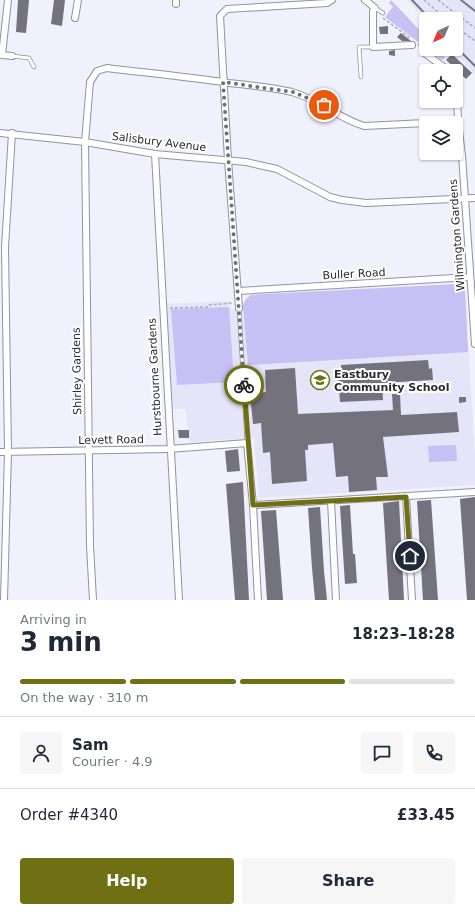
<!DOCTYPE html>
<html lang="en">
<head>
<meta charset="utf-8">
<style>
  body { margin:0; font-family:"DejaVu Sans",sans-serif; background:#f6f6f7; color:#1f2937; height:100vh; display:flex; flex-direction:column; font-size:15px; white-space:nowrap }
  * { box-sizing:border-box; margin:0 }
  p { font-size:13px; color:#747a83 }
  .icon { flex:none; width:22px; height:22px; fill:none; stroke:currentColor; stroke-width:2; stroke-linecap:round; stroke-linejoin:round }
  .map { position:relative; height:600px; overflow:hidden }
  .side { display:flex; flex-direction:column; background:#fff; flex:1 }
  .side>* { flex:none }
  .needle { width:26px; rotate:224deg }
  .fabs { position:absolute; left:419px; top:12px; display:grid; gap:8px }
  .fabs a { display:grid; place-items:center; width:44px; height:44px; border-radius:4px; background:#fff; box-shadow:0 1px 3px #0004; font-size:20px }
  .pin { position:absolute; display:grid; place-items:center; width:34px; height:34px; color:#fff; margin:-17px; border:2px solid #fff; border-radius:50%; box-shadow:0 1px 4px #0007 }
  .courier { position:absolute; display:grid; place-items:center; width:40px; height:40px; margin:-20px; border:3px solid #6e7013; border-radius:50%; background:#fff; color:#222; box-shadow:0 1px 5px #0007 }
  .headline em { font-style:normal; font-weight:800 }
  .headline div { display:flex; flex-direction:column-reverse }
  .headline { display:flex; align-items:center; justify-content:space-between; height:68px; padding:0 20px }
  h1 { font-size:26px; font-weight:800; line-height:30px }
  .bar { display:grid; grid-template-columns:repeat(4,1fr); gap:6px 4px; align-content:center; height:48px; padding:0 20px }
  .bar i { height:5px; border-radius:3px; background:#e0e1e3 }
  .bar .selected { background:#6e7013 }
  .bar p { grid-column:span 4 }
  .line { display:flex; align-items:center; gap:10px; padding:0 20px; border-top:1px solid #e0e1e3 }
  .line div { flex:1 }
  .round { display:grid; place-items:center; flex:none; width:42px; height:42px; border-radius:4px; background:#f6f6f7 }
  .cta { display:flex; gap:8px; margin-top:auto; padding:8px 20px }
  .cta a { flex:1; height:46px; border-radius:4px; background:#6e7013; color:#fff; font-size:16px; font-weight:800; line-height:46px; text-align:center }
  .cta a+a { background:#f6f6f7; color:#1f2937 }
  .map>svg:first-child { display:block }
  .built { fill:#e6e4f8 }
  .green { fill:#c6c0f5 }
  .building { fill:#73727d }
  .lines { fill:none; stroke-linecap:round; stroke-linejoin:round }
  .lane-casing { stroke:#93929e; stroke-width:4.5 }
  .street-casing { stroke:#93929e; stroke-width:8 }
  .path { stroke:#acabb6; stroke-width:1.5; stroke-dasharray:3 2; stroke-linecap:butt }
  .lane { stroke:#fff; stroke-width:3 }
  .street { stroke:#fff; stroke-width:6 }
  .rail { stroke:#76767e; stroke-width:2 }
  .done { stroke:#707078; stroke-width:4; stroke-dasharray:0 7.2 }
  .route { stroke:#6e7013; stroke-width:5 }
  .labels { text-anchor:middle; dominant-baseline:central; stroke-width:4; stroke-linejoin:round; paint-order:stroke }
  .street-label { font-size:11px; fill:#2b2b30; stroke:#fff }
  .poi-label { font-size:11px; font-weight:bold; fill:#2b2b30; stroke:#fff; text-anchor:start }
</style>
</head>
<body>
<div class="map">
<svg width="475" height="600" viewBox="0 0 475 600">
  <rect width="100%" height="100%" fill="#f1f0fd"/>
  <g class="built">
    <path d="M407,0h68v74l-24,-24 5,-1v-30l-30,1z"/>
    <path d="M457,284l8,6 10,165v30l-216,13 -5,-60 -64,4 -5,-33h-12l-9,-105 66,-3 1,8 12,-1 3,-9 5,-4z"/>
  </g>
  <g class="green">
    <path d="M391,0l35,37v11l-41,-31 8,-10 -4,-4z"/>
    <path d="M427,49h10l8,9 -3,2z"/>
    <path d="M457,284l8,6 3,62 -220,13 -5,-60 3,-6 5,-4z"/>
    <path d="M229,307l5,75 -57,3 -6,-76z"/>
    <path d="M456,445l1,16 -28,1 -1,-16z"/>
  </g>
  <g class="building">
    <path d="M18,0h11l-3,33 -10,-1z"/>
    <path d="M54,0h11l-3,26 -11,-2z"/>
    <path d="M388,26v8h-8l-1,-7z"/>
    <path d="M401,33l10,8h-9l-5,-4z"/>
    <path d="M395,50v6l-6,-1v-4z"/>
    <path d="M452,54l20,19 -6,6 -20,-19z"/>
    <path d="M428,360l1,9 3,-1 1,12 -51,3 1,17 -43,2 -2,-28h4l-1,-9z"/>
    <path d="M295,368l3,46 95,-4 -1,-16h8l1,21 56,-3 2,20 -76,5 5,40h-12l1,13 -28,2 -1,-16 -12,1 -3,-34 -25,2v5h-3l2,31 -35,3 -2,-32 -7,1 -2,-30 -8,1 -3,-30 16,-2 -1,-22z"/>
    <path d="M459,397h7v5l-7,1z"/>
    <path d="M178,430h11v8h-10z"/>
    <path d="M238,449l2,22 -13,1 -2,-21z"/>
    <path d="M243,482l6,118h-14l-9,-116z"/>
    <path d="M475,497v103h-8l-7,-101z"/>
    <path d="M431,500l7,100h-15l-6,-99z"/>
    <path d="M399,501l5,99h-15l-6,-97z"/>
    <path d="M350,505l3,49h2l2,29 -12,1 -5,-78z"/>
    <path d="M320,507l4,64 3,29h-12l-3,-32 -4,-60z"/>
    <path d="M276,510l7,90h-16l-6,-89z"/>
  </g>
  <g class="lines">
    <g class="lane-casing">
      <g id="lane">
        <path d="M375,8l8,5"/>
        <path d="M12,56l17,2 5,9"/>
        <path d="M361,77l-2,-30h14"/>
        <path d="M239,308l8,135"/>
      </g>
    </g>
    <g class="street-casing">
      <g id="street">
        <path d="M8,0l-6,55 10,1"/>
        <path d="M365,0l10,8 -2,3v36l39,-2"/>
        <path d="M176,4v-4"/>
        <path d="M75,18l3,-18"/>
        <path d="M426,54l23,17"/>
        <path d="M456,77l2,42 -2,6"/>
        <path d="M426,123h25"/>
        <path d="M456,125l3,6 3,24 13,189"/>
        <path d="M0,133l85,9 70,12 91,8 31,7 53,28 12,3 24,3 109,-5"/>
        <path d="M155,154l24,446"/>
        <path d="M238,291l232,-14"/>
        <path d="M239,308l-11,-148 -8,-144 7,-7 100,-6 5,-3"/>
        <path d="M0,452l169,-3 78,-6 6,62 5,95"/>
        <path d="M406,497l6,103"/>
        <path d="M331,501l5,99"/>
        <path d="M253,505l222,-13"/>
        <path d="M4,600l4,-148 -3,-205 7,-114"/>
        <path d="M93,600l-3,-54 -5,-404 5,-60 7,-11 10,-3c41,5 81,9 122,15 21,2 42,4 63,9 26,7 46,26 72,34l62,-3"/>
      </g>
    </g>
    <g class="path">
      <path d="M424,0l22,19"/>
      <path d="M438,0l37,28"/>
      <path d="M383,18l27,20"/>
      <path d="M456,27l19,14"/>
      <path d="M418,44l6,5"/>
      <path d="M170,308l38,-1 1,-2 24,-2"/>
    </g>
    <use href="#lane" class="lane"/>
    <use href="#street" class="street"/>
    <g class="rail">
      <path d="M412,0l18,19"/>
      <path d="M461,0l14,11"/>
      <path d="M456,47l19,19"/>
    </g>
  </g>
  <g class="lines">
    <path class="done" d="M244,385l-21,-303 70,10 31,13"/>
    <path class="route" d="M244,385l9,120 153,-8 4,59"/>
  </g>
  <defs>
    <g id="school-ring" transform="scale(1)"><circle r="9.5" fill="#fff" stroke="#6e7013" stroke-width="1.5"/><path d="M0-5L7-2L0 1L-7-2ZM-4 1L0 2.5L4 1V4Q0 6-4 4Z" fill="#6e7013"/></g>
  </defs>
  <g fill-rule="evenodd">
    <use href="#school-ring" x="320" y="380"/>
  </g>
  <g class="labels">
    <g class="street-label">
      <text transform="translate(159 142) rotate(7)">Salisbury Avenue</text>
      <text transform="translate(457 235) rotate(-94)">Wilmington Gardens</text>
      <text transform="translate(354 274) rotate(-3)">Buller Road</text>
      <text transform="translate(77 371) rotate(-91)">Shirley Gardens</text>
      <text transform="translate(155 377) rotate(-93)">Hurstbourne Gardens</text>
      <text transform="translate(111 440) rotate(-1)">Levett Road</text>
    </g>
    <g class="poi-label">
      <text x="334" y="374">Eastbury<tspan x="334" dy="13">Community School</tspan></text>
    </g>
  </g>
</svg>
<div class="fabs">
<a><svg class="needle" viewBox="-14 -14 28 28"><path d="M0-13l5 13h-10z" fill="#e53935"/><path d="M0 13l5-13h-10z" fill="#747a83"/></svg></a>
<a><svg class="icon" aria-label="locate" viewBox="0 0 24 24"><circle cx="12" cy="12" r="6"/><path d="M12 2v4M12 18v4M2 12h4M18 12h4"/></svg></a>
<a><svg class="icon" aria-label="layers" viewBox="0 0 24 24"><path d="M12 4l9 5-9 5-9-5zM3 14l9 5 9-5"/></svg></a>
</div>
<div class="pin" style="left:324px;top:105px;background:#ea580c"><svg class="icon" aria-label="bag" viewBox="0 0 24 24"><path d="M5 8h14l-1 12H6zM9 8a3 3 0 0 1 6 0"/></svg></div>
<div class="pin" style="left:410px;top:556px;background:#1f2937"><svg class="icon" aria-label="home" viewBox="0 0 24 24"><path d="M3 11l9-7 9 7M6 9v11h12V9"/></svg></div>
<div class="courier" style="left:244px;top:385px"><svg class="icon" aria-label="bike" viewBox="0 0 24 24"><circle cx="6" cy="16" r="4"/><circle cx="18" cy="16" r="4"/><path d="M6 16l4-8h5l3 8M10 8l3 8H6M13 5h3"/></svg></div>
</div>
<section class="side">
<div class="headline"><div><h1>3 min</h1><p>Arriving in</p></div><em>18:23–18:28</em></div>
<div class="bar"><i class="selected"></i><i class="selected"></i><i class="selected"></i><i></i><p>On the way · 310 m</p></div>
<div class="line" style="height:72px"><a class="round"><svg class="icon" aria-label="person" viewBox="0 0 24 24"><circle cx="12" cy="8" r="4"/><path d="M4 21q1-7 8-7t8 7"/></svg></a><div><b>Sam</b><p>Courier · 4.9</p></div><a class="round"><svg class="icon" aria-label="chat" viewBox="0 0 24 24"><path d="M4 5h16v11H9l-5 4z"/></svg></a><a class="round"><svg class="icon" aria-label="phone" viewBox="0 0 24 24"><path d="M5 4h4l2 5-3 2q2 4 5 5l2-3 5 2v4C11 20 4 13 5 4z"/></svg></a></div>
<div class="line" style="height:52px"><div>Order #4340</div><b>£33.45</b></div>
<div class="cta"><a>Help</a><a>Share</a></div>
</section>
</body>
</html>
